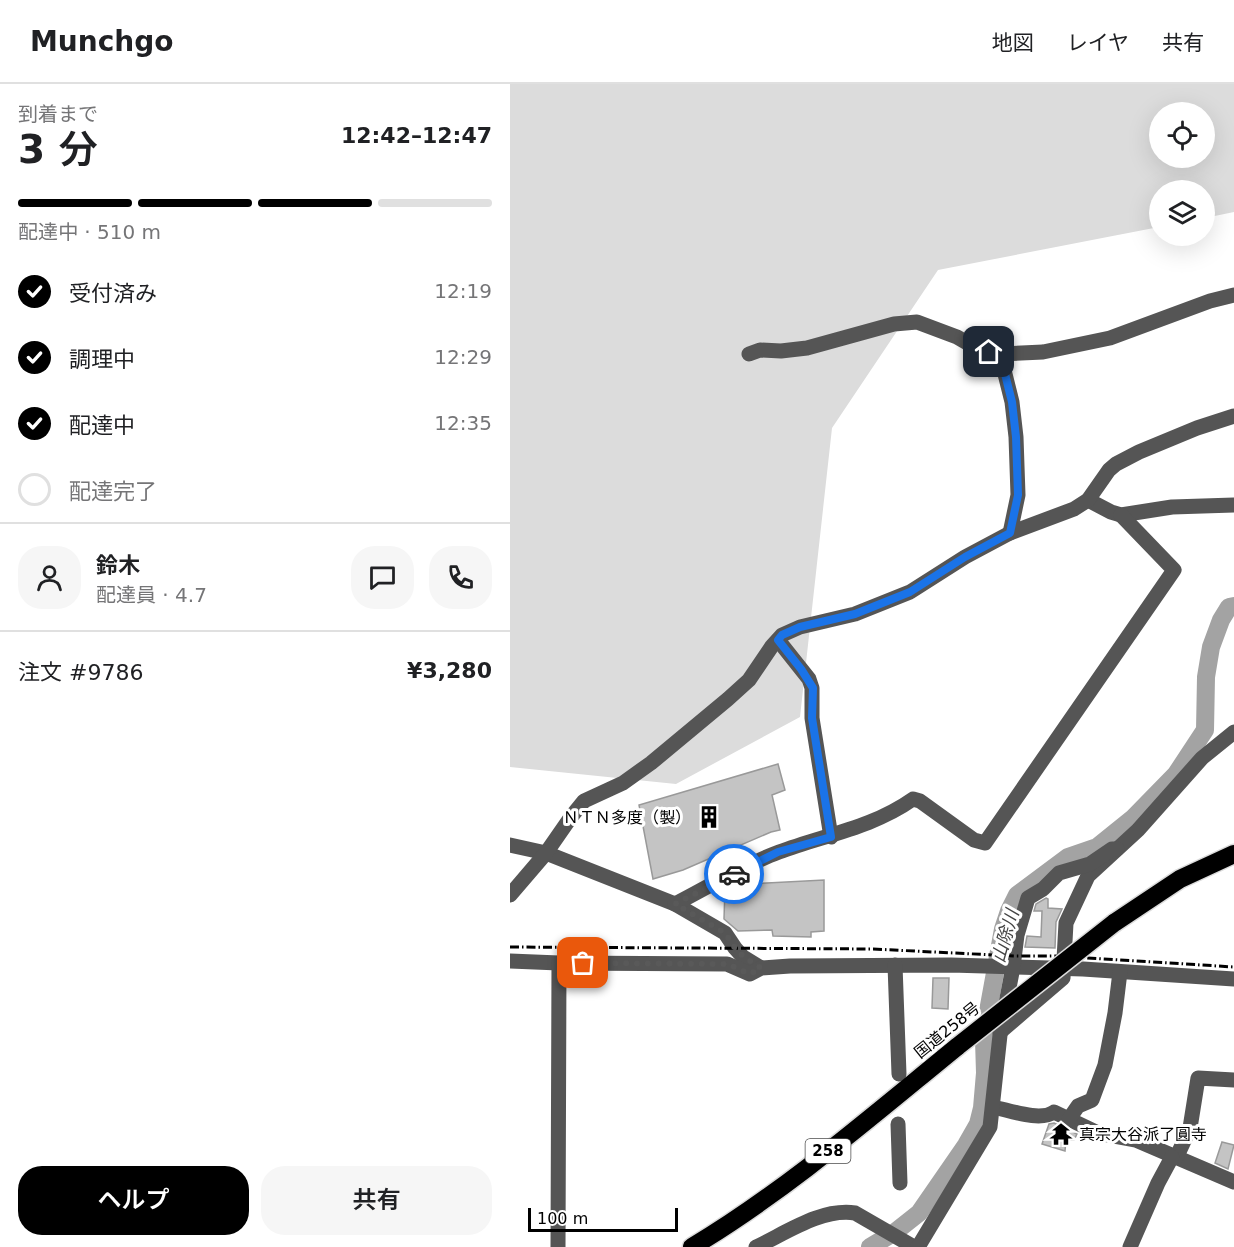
<!DOCTYPE html>
<html lang="ja">
<head>
<meta charset="utf-8">
<style>
  body { margin:0; font-family:"DejaVu Sans","Noto Sans JP",sans-serif; background:#f6f6f6; color:#202124; height:100vh; display:flex; flex-direction:column; font-size:22px; white-space:nowrap }
  * { box-sizing:border-box; margin:0 }
  p { font-size:20px; color:#757577 }
  .icon { flex:none; width:33px; height:33px; fill:none; stroke:currentColor; stroke-width:2; stroke-linecap:round; stroke-linejoin:round }
  .map { position:relative; flex:1; overflow:hidden }
  .details { display:flex; flex-direction:column; background:#fff; width:510px }
  .details>* { flex:none }
  .tools { position:absolute; left:639px; top:18px; display:grid; gap:12px }
  .tools a { display:grid; place-items:center; width:66px; height:66px; border-radius:50%; background:#fff; box-shadow:0 6px 24px #0002; font-size:30px }
  .scale { position:absolute; left:18px; bottom:15px; width:150px; box-sizing:border-box; padding-left:6px; border:3px solid #000; border-top:0; font-size:16px; line-height:21px; white-space:nowrap; color:#000; -webkit-text-stroke:4px #fff; paint-order:stroke }
  .pin { position:absolute; display:grid; place-items:center; width:51px; height:51px; color:#fff; margin:-26px; border-radius:12px; box-shadow:0 3px 9px #0006 }
  .courier { position:absolute; display:grid; place-items:center; width:60px; height:60px; margin:-30px; border:4px solid #1a73e8; border-radius:50%; background:#fff; color:#222; box-shadow:0 2px 8px #0007 }
  .headline em { font-style:normal; font-weight:600 }
  .headline div { display:flex; flex-direction:column-reverse }
  .headline { display:flex; align-items:center; justify-content:space-between; height:102px; padding:0 18px }
  h1 { font-size:39px; font-weight:600; line-height:45px }
  .bar { display:grid; grid-template-columns:repeat(4,1fr); gap:9px 6px; align-content:center; height:72px; padding:0 18px }
  .bar i { height:8px; border-radius:4px; background:#e0e0e0 }
  .bar .on { background:#000 }
  .bar p { grid-column:span 4 }
  .line { display:flex; align-items:center; gap:15px; padding:0 18px; border-top:2px solid #e0e0e0 }
  .line div { flex:1 }
  .round { display:grid; place-items:center; flex:none; width:63px; height:63px; border-radius:24px; background:#f6f6f6 }
  ol { padding:0 18px; list-style:none }
  li { display:flex; align-items:center; gap:18px; height:66px }
  li p { margin-inline-start:auto }
  li .icon { padding:6px; border-radius:50%; background:#000; color:#fff; stroke-width:4 }
  li:last-child { color:#757577 }
  li i { width:33px; height:33px; border:3px solid #e0e0e0; border-radius:50% }
  .cta { display:flex; gap:12px; margin-top:auto; padding:12px 18px }
  .cta a { flex:1; height:69px; border-radius:24px; background:#000; color:#fff; font-size:24px; font-weight:600; line-height:69px; text-align:center }
  .cta a+a { background:#f6f6f6; color:#202124 }
  header { display:flex; align-items:center; gap:36px; box-sizing:border-box; height:84px; padding:0 30px; background:#fff; border-bottom:2px solid #e0e0e0 }
  header strong { font-size:28px }
  nav { display:flex; gap:33px; margin-inline-start:auto; font-size:21px }
  main { display:flex; flex:1; min-height:0 }
  .map>svg:first-child { display:block }
  .green { fill:#dcdcdc; fill-rule:evenodd }
  .lines { fill:none; stroke-linecap:round; stroke-linejoin:round }
  .river { stroke:#a3a3a3; stroke-width:18 }
  .building { fill:#c4c4c4; stroke:#999; stroke-width:1.5 }
  .highway-casing { stroke:#dbdbdb; stroke-width:21 }
  .minor { stroke:#555; stroke-width:15 }
  .highway { stroke:#000; stroke-width:18 }
  .rail { stroke:#000; stroke-width:3; stroke-dasharray:9 3 1.5 3; stroke-linecap:butt }
  .highway-bridge-casing { stroke:#dbdbdb; stroke-width:21; stroke-linecap:butt }
  .highway-bridge { stroke:#000; stroke-width:18 }
  .done { stroke:#595959; stroke-width:6; stroke-dasharray:0 10.8 }
  .route { stroke:#1a73e8; stroke-width:8 }
  .labels { text-anchor:middle; dominant-baseline:central; stroke-width:6; stroke-linejoin:round; paint-order:stroke }
  .shield { fill:#fff; stroke:#4c4c4c; stroke-width:1.5 }
  .shield-label { font-size:15px; font-weight:bold; fill:#000 }
  .poi-label { font-size:16px; fill:#000; stroke:#fff; text-anchor:end }
  .street-label { font-size:16px; fill:#000; stroke:#fff }
  .water-label { font-size:18px; font-style:italic; fill:#444; stroke:#fff }
</style>
</head>
<body>
<header>
<strong>Munchgo</strong>
<nav><a>地図</a><a>レイヤ</a><a>共有</a></nav>
</header>
<main>
<section class="details">
<div class="headline"><div><h1>3 分</h1><p>到着まで</p></div><em>12:42–12:47</em></div>
<div class="bar"><i class="on"></i><i class="on"></i><i class="on"></i><i></i><p>配達中 · 510 m</p></div>
<ol>
<li><svg class="icon" aria-label="check" viewBox="0 0 24 24"><path d="M5 12l5 5 9-10"/></svg>受付済み<p>12:19</p></li>
<li><svg class="icon" aria-label="check" viewBox="0 0 24 24"><path d="M5 12l5 5 9-10"/></svg>調理中<p>12:29</p></li>
<li><svg class="icon" aria-label="check" viewBox="0 0 24 24"><path d="M5 12l5 5 9-10"/></svg>配達中<p>12:35</p></li>
<li><i></i>配達完了</li>
</ol>
<div class="line" style="height:108px"><a class="round"><svg class="icon" aria-label="person" viewBox="0 0 24 24"><circle cx="12" cy="8" r="4"/><path d="M4 21q1-7 8-7t8 7"/></svg></a><div><b>鈴木</b><p>配達員 · 4.7</p></div><a class="round"><svg class="icon" aria-label="chat" viewBox="0 0 24 24"><path d="M4 5h16v11H9l-5 4z"/></svg></a><a class="round"><svg class="icon" aria-label="phone" viewBox="0 0 24 24"><path d="M5 4h4l2 5-3 2q2 4 5 5l2-3 5 2v4C11 20 4 13 5 4z"/></svg></a></div>
<div class="line" style="height:78px"><div>注文 #9786</div><b>¥3,280</b></div>
<div class="cta"><a>ヘルプ</a><a>共有</a></div>
</section>
<div class="map">
<svg width="724" height="1163" viewBox="0 0 724 1163">
  <rect width="100%" height="100%" fill="#fff"/>
  <path class="green" d="M0,0h724v128l-29,6 -1,-28h-44l-1,37 -221,43 -106,158 -32,289 -124,67 -166,-17zM650,28h44v46h-44z"/>
  <g class="lines">
    <path class="river" d="M360,1163l25,-15 24,-19 47,-68 12,-21 4,-16 3,-35 -1,-33 4,-29 15,-82 6,-18 8,-16 51,-38 29,-10 36,-29 43,-44 29,-44 1,-53 5,-30 10,-27 8,-13 5,-1"/>
  </g>
  <g class="building">
    <path d="M268,680l7,26 -13,5 8,35 -9,2 -88,38 -30,9 -14,-74z"/>
    <path d="M314,796v51l-13,1v5l-38,-1 -1,-6 -34,1 -14,-12 1,-31 6,-3z"/>
    <path d="M536,814l2,1v9l14,1 -6,13 -1,26 -30,-1 2,-11 14,1 1,-26h-8l2,-7z"/>
    <path d="M423,894h16l-1,31 -16,-1z"/>
    <path d="M544,1039l23,11 -3,6h-8l-1,11 -23,-7 7,-20z"/>
    <path d="M712,1058l12,3 -6,24 -13,-6z"/>
  </g>
  <g class="lines">
    <g class="highway-casing">
      <g id="highway">
        <path d="M604,839l66,-44 54,-25"/>
        <path d="M182,1163c95,-57 180,-131 266,-201"/>
      </g>
    </g>
    <g class="minor">
      <path d="M239,270l11,-4 21,1 26,-3 87,-24 23,-2 40,15 19,11 13,4 11,2 43,-2 67,-14 100,-37 24,-6"/>
      <path d="M490,270l12,48 4,35 2,58 -8,38"/>
      <path d="M578,416l23,12 10,3 51,-8 62,-2"/>
      <path d="M268,556l31,39 3,9v30l19,119"/>
      <path d="M0,761l36,8 129,51 50,29 10,15 8,9 18,11"/>
      <path d="M0,811l36,-42 25,-36 13,-16 39,-18 28,-20 77,-64 21,-19 23,-34 10,-11 18,-8 55,-13 55,-22 55,-35 45,-24 64,-24 14,-9 21,-30 7,-6 23,-12 58,-24 37,-12"/>
      <path d="M165,820c33,-17 69,-39 104,-52 45,-17 93,-24 134,-53l7,2 54,39 11,3 189,-273 -53,-55"/>
      <path d="M0,877l49,2 168,1 23,10 11,-6 29,-2 161,-1 132,4 151,10"/>
      <path d="M385,881l4,109"/>
      <path d="M490,948l63,-54 3,-55 22,-47 50,-46 64,-72 32,-26"/>
      <path d="M483,1023c16,3 47,15 61,5l44,21 38,7 98,42"/>
      <path d="M559,1035l9,-13 14,-6 13,-35 10,-52 5,-41"/>
      <path d="M388,1040l2,59"/>
      <path d="M667,1072l13,-28 8,-50 36,2"/>
      <path d="M48,1163l1,-284"/>
      <path d="M246,1163c30,-14 65,-39 99,-34l59,34"/>
      <path d="M408,1163l72,-120 10,-92 13,-68 4,-32 11,-37 15,-9 16,-16 31,-9 22,-15h5"/>
      <path d="M620,1163l28,-64 14,-26"/>
    </g>
    <use href="#highway" class="highway"/>
    <path class="rail" d="M0,863l363,2 142,7h40l179,11"/>
    <g class="highway-bridge-casing">
      <path id="highway-bridge" d="M448,962l156,-123"/>
    </g>
    <use href="#highway-bridge" class="highway-bridge"/>
  </g>
  <g class="lines">
    <path class="done" d="M73,879l144,1 23,10 11,-6 -17,-11 -9,-9 -10,-15 -50,-29 59,-30"/>
    <path class="route" d="M224,790l44,-22 53,-15 -19,-119 1,-30 -12,-19 -23,-29 4,-5 18,-8 55,-13 55,-22 55,-35 45,-24 8,-38 -2,-58 -4,-35 -12,-48 -11,-2"/>
  </g>
  <defs>
    <g id="building-bare" transform="scale(1.8)"><path d="M-4-6H4V6H1V3H-1V6H-4ZM-2.5-4.3h1.7v1.8h-1.7ZM.8-4.3h1.7v1.8H.8ZM-2.5-1h1.7V.8h-1.7ZM.8-1h1.7V.8H.8Z" fill="#000" stroke="#fff" stroke-width="2.5" paint-order="stroke"/></g>
    <g id="temple-bare" transform="scale(1.8)"><path d="M0-6L5-2H3V0L6.5 2.5H4V6H1.5V3h-3V6H-4V2.5H-6.5L-3 0V-2H-5Z" fill="#000" stroke="#fff" stroke-width="2.5" paint-order="stroke"/></g>
  </defs>
  <g fill-rule="evenodd">
    <use href="#building-bare" x="199" y="733"/>
    <use href="#temple-bare" x="551" y="1050"/>
  </g>
  <g class="labels">
    <rect class="shield" x="295.5" y="1055" width="45" height="24" rx="4.5"/>
    <g class="shield-label">
      <text x="318" y="1067">258</text>
    </g>
    <g class="poi-label">
      <text x="181" y="733">ＮＴＮ多度（製）</text>
      <text x="569" y="1050" text-anchor="start">真宗大谷派了圓寺</text>
    </g>
    <g class="street-label">
      <text transform="translate(437 946) rotate(-39)">国道258号</text>
    </g>
    <g class="water-label">
      <text transform="translate(495 852) rotate(-74)">山除川</text>
    </g>
  </g>
</svg>
<div class="tools">
<a><svg class="icon" aria-label="locate" viewBox="0 0 24 24"><circle cx="12" cy="12" r="6"/><path d="M12 2v4M12 18v4M2 12h4M18 12h4"/></svg></a>
<a><svg class="icon" aria-label="layers" viewBox="0 0 24 24"><path d="M12 4l9 5-9 5-9-5zM3 14l9 5 9-5"/></svg></a>
</div>
<div class="scale">100 m</div>
<div class="pin" style="left:73px;top:879px;background:#ea580c"><svg class="icon" aria-label="bag" viewBox="0 0 24 24"><path d="M5 8h14l-1 12H6zM9 8a3 3 0 0 1 6 0"/></svg></div>
<div class="pin" style="left:479px;top:268px;background:#1f2937"><svg class="icon" aria-label="home" viewBox="0 0 24 24"><path d="M3 11l9-7 9 7M6 9v11h12V9"/></svg></div>
<div class="courier" style="left:224px;top:790px"><svg class="icon" aria-label="car" viewBox="0 0 24 24"><path d="M5 17H2v-5l4-1 3-4h7l3 4 3 1v5h-3M9 17h6M6 11h13"/><circle cx="7" cy="17" r="2"/><circle cx="17" cy="17" r="2"/></svg></div>
</div>
</main>
</body>
</html>
